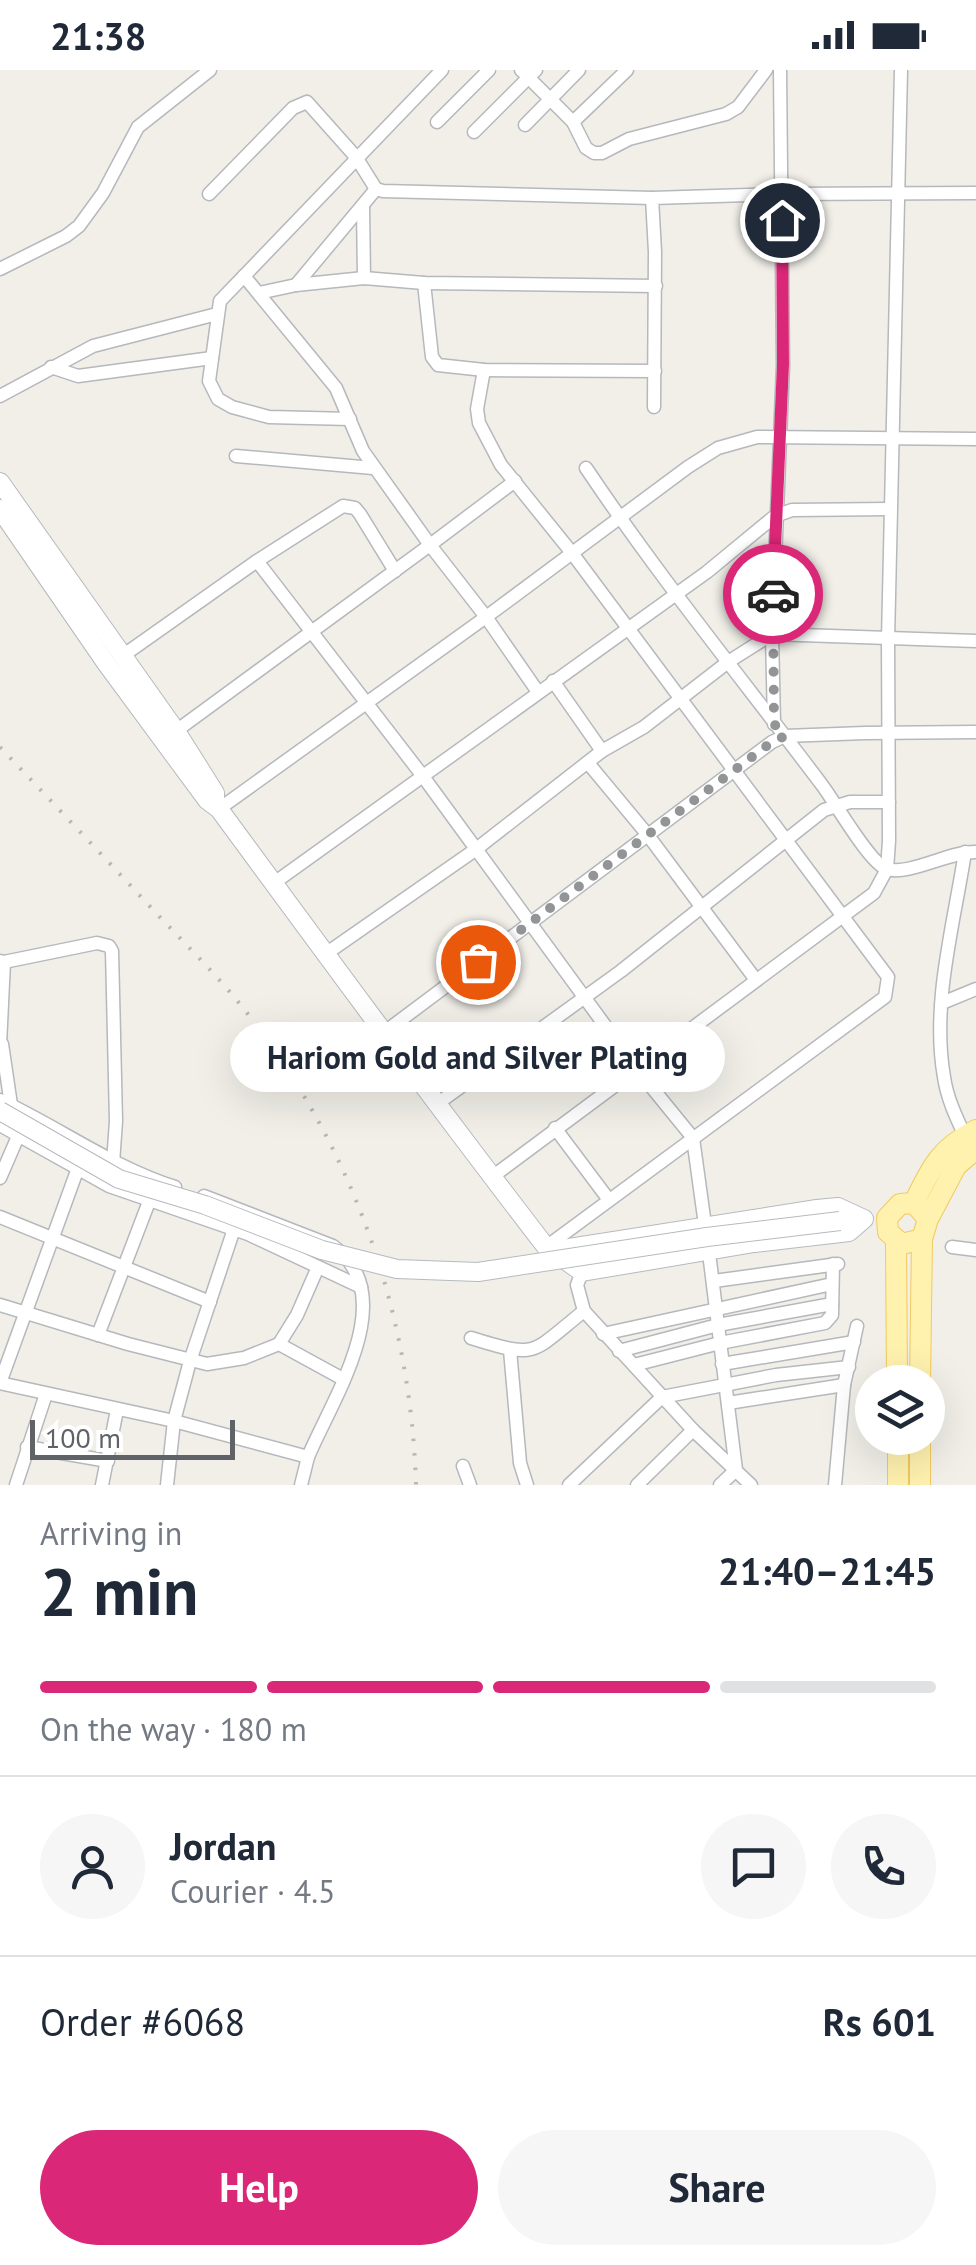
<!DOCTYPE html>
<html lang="en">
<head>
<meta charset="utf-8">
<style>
  body { margin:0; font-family:"PT Sans",sans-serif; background:#f6f6f7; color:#1f2937; height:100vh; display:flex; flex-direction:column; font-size:38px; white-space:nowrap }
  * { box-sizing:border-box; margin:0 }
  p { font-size:32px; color:#747a83 }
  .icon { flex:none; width:55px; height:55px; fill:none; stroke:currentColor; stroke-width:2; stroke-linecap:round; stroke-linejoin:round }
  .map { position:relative; height:1415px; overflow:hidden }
  .details { display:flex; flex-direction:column; background:#fff; flex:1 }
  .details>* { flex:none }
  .fabs { position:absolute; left:855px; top:1295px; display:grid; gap:20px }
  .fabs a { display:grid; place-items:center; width:90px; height:90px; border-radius:50%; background:#fff; box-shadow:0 10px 40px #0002; font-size:50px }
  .scale { position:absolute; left:30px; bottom:25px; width:205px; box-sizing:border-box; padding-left:10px; border:5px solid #5f6368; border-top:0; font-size:28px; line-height:35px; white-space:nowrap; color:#5f6368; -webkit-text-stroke:8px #fff; paint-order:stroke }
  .pin { position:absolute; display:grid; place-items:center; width:85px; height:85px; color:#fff; margin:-42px; border:5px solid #fff; border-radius:50%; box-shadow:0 2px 10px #0007 }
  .courier { position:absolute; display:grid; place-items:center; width:100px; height:100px; margin:-50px; border:8px solid #db2777; border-radius:50%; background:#fff; color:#222; box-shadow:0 2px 12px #0007 }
  .bubble { position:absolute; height:70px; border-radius:35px; background:#fff; box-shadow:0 10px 40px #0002; font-size:32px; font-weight:700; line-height:70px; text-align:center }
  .summary em { font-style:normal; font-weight:700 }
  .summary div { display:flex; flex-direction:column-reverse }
  .summary { display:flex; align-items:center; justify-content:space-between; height:170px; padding:0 40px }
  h1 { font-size:65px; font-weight:700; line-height:75px }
  .bar { display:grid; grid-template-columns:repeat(4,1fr); gap:15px 10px; align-content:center; height:120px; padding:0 40px }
  .bar i { height:12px; border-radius:8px; background:#e0e1e3 }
  .bar .selected { background:#db2777 }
  .bar p { grid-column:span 4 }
  .line { display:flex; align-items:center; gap:25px; padding:0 40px; border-top:2px solid #e0e1e3 }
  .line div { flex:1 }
  .round { display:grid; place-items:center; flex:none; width:105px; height:105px; border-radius:52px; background:#f6f6f7 }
  .primary-button { display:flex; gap:20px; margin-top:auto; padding:20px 40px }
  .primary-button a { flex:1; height:115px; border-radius:60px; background:#db2777; color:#fff; font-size:40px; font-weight:700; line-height:115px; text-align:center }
  .primary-button a+a { background:#f6f6f7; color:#1f2937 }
  .status { display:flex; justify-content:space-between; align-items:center; height:70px; padding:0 50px; background:#fff; direction:ltr }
  .status svg { height:28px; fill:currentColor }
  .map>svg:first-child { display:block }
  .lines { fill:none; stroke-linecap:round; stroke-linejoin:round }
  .street-casing { stroke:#b5b8bc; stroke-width:15 }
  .secondary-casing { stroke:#b6babf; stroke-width:20 }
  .primary-casing { stroke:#f2c960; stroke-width:22 }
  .street { stroke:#fff; stroke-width:12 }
  .secondary { stroke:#fff; stroke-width:18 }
  .primary { stroke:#fff2af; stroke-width:20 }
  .rail { stroke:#b6b7b8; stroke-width:4; stroke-dasharray:2.5 12; stroke-linecap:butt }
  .secondary-bridge-casing { stroke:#b6babf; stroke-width:20; stroke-linecap:butt }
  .secondary-bridge { stroke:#fff; stroke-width:18 }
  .done { stroke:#929495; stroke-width:10; stroke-dasharray:0 18 }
  .route { stroke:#db2777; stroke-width:12 }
</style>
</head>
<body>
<div class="status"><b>21:38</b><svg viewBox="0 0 49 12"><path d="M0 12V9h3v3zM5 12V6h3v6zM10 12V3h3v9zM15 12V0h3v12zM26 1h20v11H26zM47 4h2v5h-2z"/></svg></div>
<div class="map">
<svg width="976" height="1415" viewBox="0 0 976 1415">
  <rect width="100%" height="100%" fill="#f1efe8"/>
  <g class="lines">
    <g class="street-casing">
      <g id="street">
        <path d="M521,0l52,52 13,26 8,5h8l27,-14 97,-25 12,-7 28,-37"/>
        <path d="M437,52l52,-52"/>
        <path d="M573,52l54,-52"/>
        <path d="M525,55l54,-55"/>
        <path d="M474,62l62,-62"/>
        <path d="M209,124l84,-86 14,-6 49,55 20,32 7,2 269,7"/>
        <path d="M363,137l1,71"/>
        <path d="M0,199l66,-33 13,-10 24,-33 35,-66 72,-57"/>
        <path d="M244,206l92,112 27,63 67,94 85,-64"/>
        <path d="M424,213l8,74 6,8 46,5 171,1"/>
        <path d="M296,215l80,-96"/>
        <path d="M259,223l37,-8 68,-7 60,5 232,3"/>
        <path d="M51,297l27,9 134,-18"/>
        <path d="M484,300l-7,39 2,14 22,42 71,88 316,424 -3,20 -339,250"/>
        <path d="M0,326l93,-50 124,-32"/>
        <path d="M654,337l1,-155 -3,-54 130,-4 194,-1"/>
        <path d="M350,349l-81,-2 -37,-10 -14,-8 -9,-18 11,-80 222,-231"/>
        <path d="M236,386l137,12"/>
        <path d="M586,398c73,109 157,212 236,317 13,17 48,79 65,84 22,7 63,-18 89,-17"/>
        <path d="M257,491l165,214 214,293 57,70 12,87"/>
        <path d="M121,587l136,-96 86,-55 12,2 5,6 35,57"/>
        <path d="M553,611l49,70"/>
        <path d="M774,654l-2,-90 11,-269 -3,-295"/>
        <path d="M176,661l254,-186 56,72 52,75"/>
        <path d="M588,693l59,71 109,146"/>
        <path d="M219,739l267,-192 202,-150 30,-19 39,-11 219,2"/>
        <path d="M965,782c-11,72 -34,152 -21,225 3,21 12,40 21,59"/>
        <path d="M274,813l433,-311 68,-56 17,-6 98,-1"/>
        <path d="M327,883l148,-103 127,-99 42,-24 84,-65 44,-28 204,7"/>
        <path d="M0,891l4,1 -4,83"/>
        <path d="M4,892l93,-19 12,3 3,5 4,170 -3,42"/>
        <path d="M942,933l34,-14"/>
        <path d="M382,964l390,-292 13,-6 80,-3 111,-1"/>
        <path d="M2,974l9,61"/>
        <path d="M0,1030c60,28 112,67 175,87"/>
        <path d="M437,1034l184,-133 203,-161 26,-8h39"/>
        <path d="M0,1055l109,61 139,48 113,53"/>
        <path d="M555,1058l54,72"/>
        <path d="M492,1107l382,-284 13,-24 2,-28 -1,-201 13,-570"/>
        <path d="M0,1108l19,-44"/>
        <path d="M0,1147l210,85"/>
        <path d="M952,1177l24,3"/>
        <path d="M710,1191l26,209 -16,15"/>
        <path d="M582,1202l-5,13 7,26 109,119 58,55"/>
        <path d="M714,1211l124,-17"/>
        <path d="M0,1235l128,39 79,20 37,-6 35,-14 64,35"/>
        <path d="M603,1264l229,-50"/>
        <path d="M98,1265l52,-136"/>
        <path d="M471,1268c68,21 59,16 113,-27"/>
        <path d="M279,1274l18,-29 21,-48"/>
        <path d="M510,1280l10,113 7,22"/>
        <path d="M619,1281l99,-26 114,-21"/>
        <path d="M722,1294l132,-22"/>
        <path d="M634,1295l86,-22 105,-20 7,-8 1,-51"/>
        <path d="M0,1313l174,38 134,36c24,-58 95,-161 25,-211l-129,-50"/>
        <path d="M0,1313l78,-215"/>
        <path d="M728,1333l116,-18"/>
        <path d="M27,1377l81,14"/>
        <path d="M463,1396l7,19"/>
        <path d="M16,1415l30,-91"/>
        <path d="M102,1415l15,-75"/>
        <path d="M167,1415l7,-64 16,-60 44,-132"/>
        <path d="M301,1415l7,-28"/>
        <path d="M569,1415l93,-88 114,-22 73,-8"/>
        <path d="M637,1415l56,-55"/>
        <path d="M835,1415l9,-100 13,-59"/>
      </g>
    </g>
    <g class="secondary-casing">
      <g id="secondary">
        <path d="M0,412l176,249 39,62v10"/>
        <path d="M0,439l106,154 101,137 12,9c108,147 216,294 327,438l36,25 172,-29 95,-11 15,-13 -26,-12 -21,2 -267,42"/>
      </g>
    </g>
    <g class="primary-casing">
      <g id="primary">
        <path d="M914,1133c17,-35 25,-54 62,-73"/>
        <path d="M928,1149l-14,-16 -14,1 -13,14 1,14 14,12 20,-5 6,-20 28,-53 20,-17"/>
        <path d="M896,1172l1,140"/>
        <path d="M920,1312l2,-143"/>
        <path d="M898,1368v47"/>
        <path d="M920,1415v-47"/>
      </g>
    </g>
    <use href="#street" class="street"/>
    <use href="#secondary" class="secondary"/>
    <use href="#primary" class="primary"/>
    <path class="rail" d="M0,677c52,55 104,110 156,166 35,37 71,72 101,113 100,133 154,293 159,459"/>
    <g class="secondary-bridge-casing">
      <path id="secondary-bridge" d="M0,1041l119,68 86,26 117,45 75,19 81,3 229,-35 133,-16"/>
    </g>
    <use href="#secondary-bridge" class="secondary-bridge"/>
  </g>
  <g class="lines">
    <path class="done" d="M478,892l294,-220 13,-6 -11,-12 -1,-130"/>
    <path class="route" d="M773,524l10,-230 -1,-144"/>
  </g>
</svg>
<div class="fabs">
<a><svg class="icon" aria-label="layers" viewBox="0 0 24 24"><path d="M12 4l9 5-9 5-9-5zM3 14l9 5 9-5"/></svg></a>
</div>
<div class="scale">100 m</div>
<div class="pin" style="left:478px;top:892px;background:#ea580c"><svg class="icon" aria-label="bag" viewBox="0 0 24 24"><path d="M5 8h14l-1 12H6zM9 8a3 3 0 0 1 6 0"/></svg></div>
<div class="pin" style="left:782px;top:150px;background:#1f2937"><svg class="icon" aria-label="home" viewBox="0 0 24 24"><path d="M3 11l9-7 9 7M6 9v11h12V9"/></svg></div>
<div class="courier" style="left:773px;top:524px"><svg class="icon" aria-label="car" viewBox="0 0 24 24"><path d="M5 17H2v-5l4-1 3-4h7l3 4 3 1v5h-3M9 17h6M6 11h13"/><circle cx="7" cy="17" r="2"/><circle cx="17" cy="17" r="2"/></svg></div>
<div class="bubble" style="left:230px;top:952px;width:495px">Hariom Gold and Silver Plating</div>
</div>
<section class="details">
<div class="summary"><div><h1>2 min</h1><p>Arriving in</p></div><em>21:40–21:45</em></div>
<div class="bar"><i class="selected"></i><i class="selected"></i><i class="selected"></i><i></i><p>On the way · 180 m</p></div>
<div class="line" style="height:180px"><a class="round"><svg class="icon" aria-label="person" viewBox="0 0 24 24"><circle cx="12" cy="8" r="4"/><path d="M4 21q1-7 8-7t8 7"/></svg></a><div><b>Jordan</b><p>Courier · 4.5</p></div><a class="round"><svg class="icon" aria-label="chat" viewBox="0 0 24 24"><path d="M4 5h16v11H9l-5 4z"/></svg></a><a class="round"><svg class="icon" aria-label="phone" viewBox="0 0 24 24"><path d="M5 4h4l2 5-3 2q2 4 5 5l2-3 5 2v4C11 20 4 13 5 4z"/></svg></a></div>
<div class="line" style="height:130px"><div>Order #6068</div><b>Rs 601</b></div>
<div class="primary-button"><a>Help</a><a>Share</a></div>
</section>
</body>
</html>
